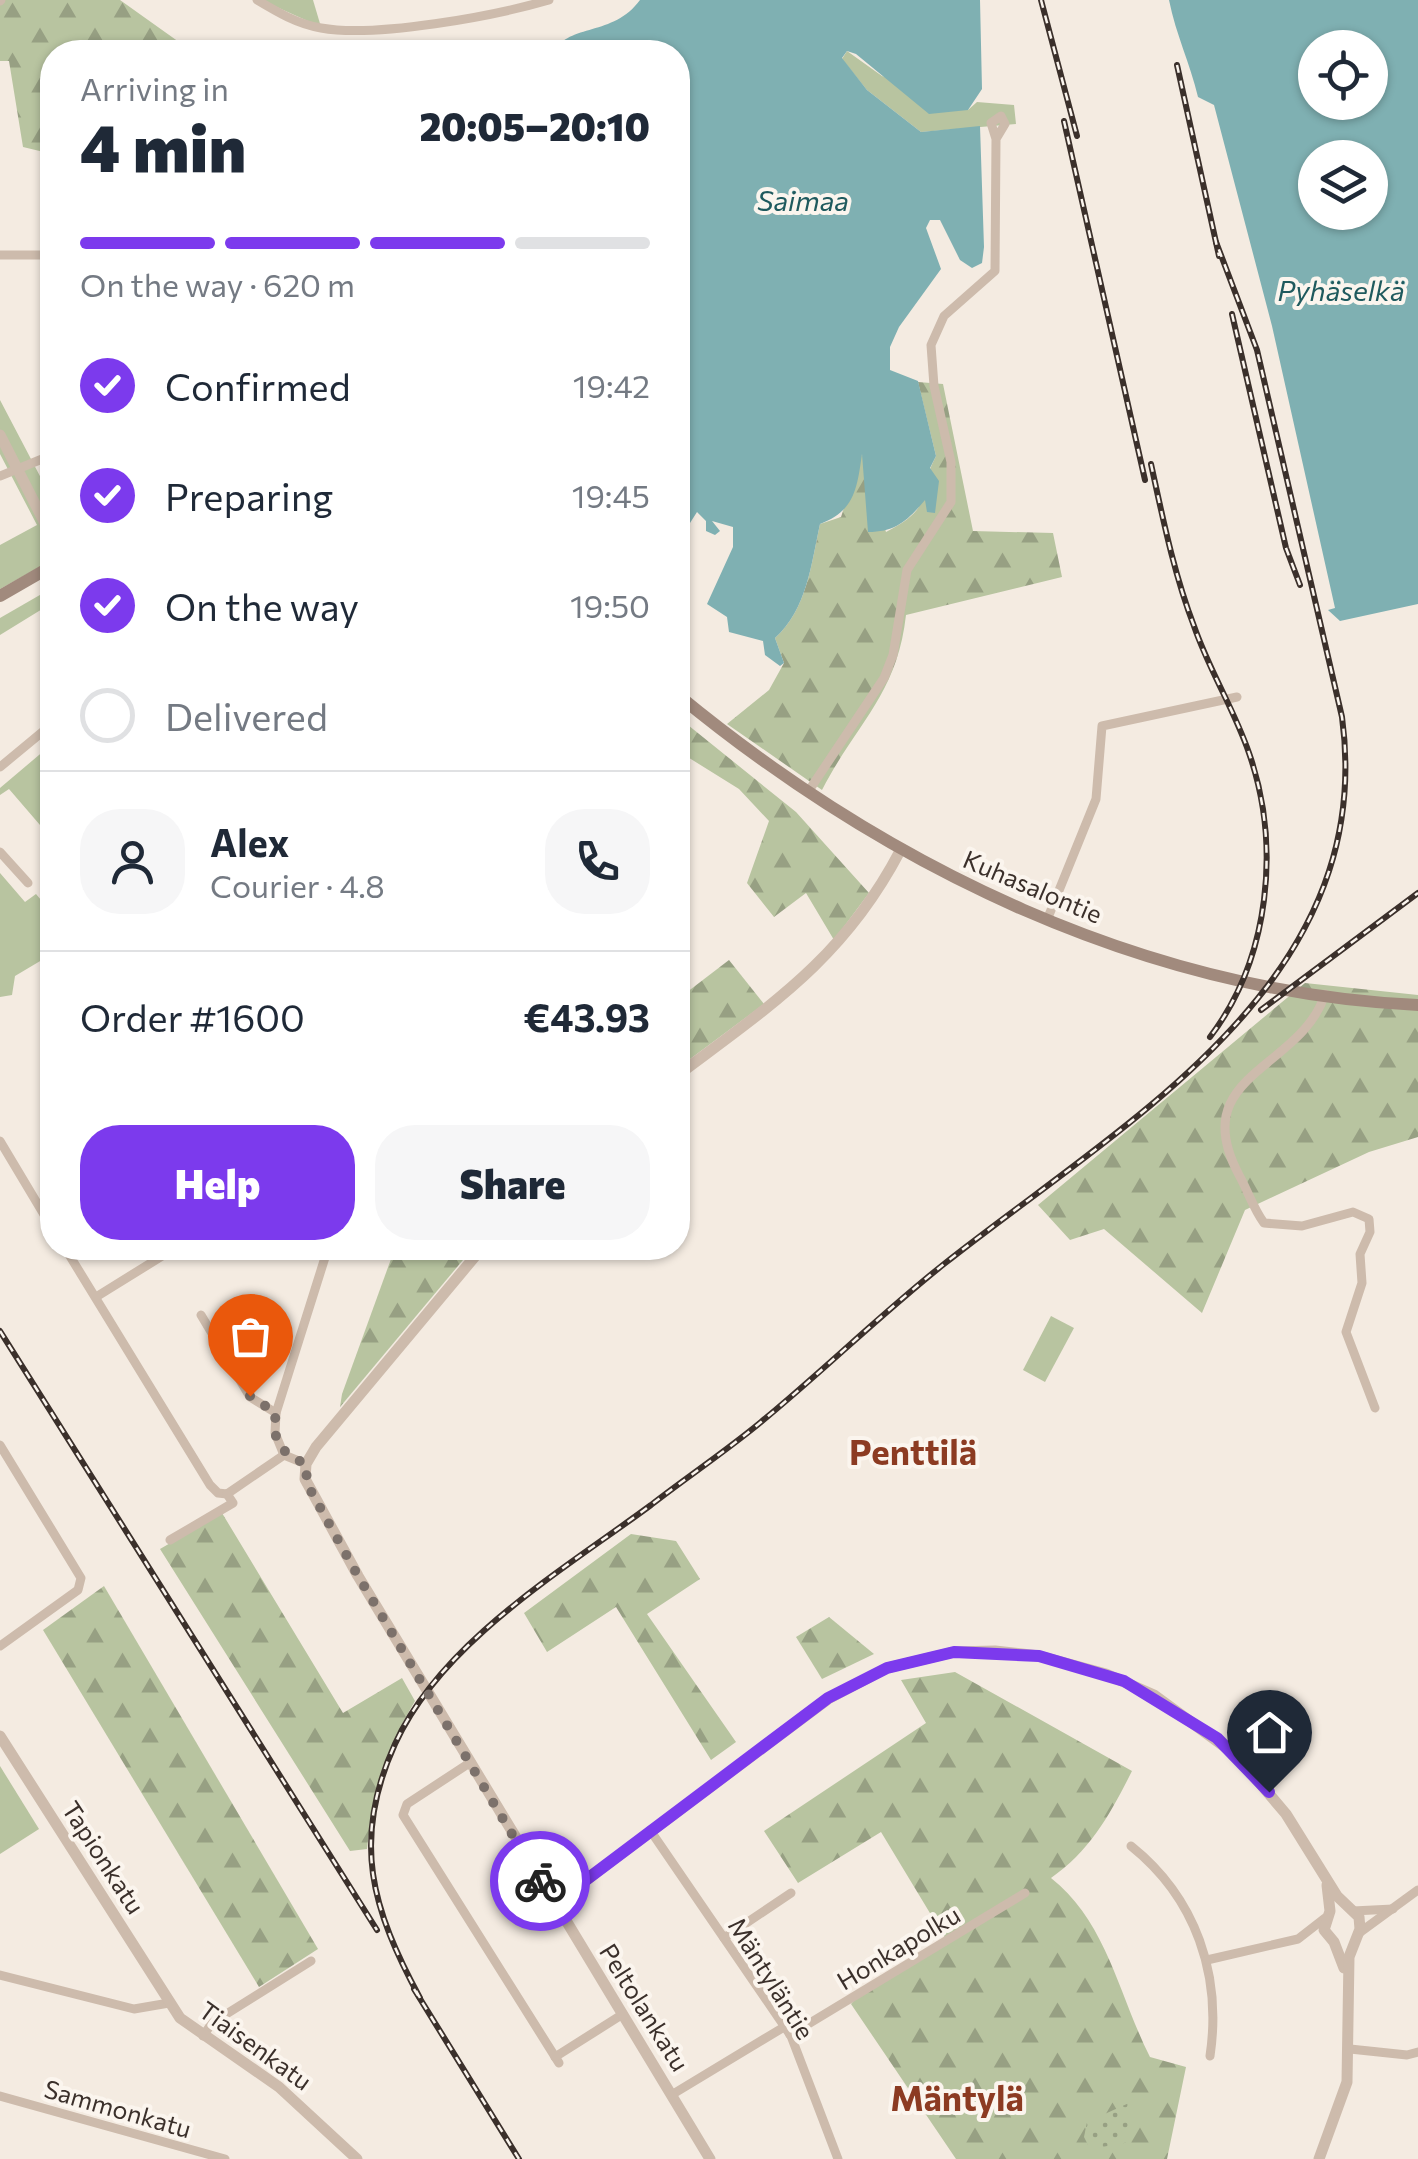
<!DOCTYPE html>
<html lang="en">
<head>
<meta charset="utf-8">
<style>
  body { margin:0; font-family:Commissioner,sans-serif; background:#f6f6f7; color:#1f2937; height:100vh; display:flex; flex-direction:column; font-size:38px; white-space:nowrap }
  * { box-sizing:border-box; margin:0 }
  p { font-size:32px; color:#747a83 }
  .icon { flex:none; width:55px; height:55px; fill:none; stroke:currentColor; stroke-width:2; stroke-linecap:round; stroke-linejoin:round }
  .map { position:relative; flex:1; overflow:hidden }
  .sheet { position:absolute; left:40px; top:40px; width:650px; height:1220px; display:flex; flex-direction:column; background:#fff; border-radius:40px; box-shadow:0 2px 8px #0004 }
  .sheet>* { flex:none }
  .tools { position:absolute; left:1298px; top:30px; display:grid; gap:20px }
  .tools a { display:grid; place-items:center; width:90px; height:90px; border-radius:50%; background:#fff; box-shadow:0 2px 8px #0004; font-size:50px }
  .pin { position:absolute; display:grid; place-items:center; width:85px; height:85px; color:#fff; margin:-102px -42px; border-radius:50% 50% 50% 0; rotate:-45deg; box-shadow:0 0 10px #0007 }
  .pin .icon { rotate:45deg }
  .courier { position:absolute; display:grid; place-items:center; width:100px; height:100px; margin:-50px; border:8px solid #7c3aed; border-radius:50%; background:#fff; color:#222; box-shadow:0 2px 12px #0007 }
  .head em { font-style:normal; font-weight:800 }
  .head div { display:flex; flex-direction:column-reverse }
  .head { display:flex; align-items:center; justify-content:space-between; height:170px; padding:0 40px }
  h1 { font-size:65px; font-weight:800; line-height:75px }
  .bar { display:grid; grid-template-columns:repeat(4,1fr); gap:15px 10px; align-content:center; height:120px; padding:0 40px }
  .bar i { height:12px; border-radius:8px; background:#e0e1e3 }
  .bar .selected { background:#7c3aed }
  .bar p { grid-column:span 4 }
  .line { display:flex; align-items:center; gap:25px; padding:0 40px; border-top:2px solid #e0e1e3 }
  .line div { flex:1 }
  .round { display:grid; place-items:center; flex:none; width:105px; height:105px; border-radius:40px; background:#f6f6f7 }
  ol { padding:0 40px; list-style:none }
  li { display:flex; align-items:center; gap:30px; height:110px }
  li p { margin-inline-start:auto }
  li .icon { padding:10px; border-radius:50%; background:#7c3aed; color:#fff; stroke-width:4 }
  li:last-child { color:#747a83 }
  li i { width:55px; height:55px; border:5px solid #e0e1e3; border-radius:50% }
  .primary-button { display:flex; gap:20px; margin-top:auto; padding:20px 40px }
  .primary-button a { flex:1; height:115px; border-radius:40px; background:#7c3aed; color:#fff; font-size:40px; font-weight:800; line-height:115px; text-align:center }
  .primary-button a+a { background:#f6f6f7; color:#1f2937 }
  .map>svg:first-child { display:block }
  .green { fill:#b8c4a0 }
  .forest { fill:url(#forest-firs) }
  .park { fill:url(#park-dots) }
  .water { fill:#7fb0b2; fill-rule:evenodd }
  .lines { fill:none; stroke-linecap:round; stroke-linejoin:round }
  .minor { stroke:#cdbbac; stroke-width:9 }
  .tertiary { stroke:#cdbbac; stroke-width:11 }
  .secondary { stroke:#a18a7d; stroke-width:12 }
  .rail-casing { stroke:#3b302b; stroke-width:6 }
  .rail { stroke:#fbf5ee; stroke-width:2.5; stroke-dasharray:8; stroke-linecap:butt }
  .done { stroke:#7c716b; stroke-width:10; stroke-dasharray:0 18 }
  .route { stroke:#7c3aed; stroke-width:12 }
  .labels { text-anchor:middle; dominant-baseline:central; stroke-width:8; stroke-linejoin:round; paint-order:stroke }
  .street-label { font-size:25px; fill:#3b302b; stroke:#fbf5ee }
  .water-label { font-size:28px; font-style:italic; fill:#1f5a5e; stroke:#fbf5ee }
  .district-label { font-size:35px; font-weight:bold; fill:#8c3b22; stroke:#fbf5ee }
</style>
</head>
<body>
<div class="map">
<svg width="1418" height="2159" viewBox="0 0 1418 2159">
  <defs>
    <pattern id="forest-firs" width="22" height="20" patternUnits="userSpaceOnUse" patternTransform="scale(2.5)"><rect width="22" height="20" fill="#b8c4a0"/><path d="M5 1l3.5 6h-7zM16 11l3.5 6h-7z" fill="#97a083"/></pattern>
    <pattern id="park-dots" width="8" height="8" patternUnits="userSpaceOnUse" patternTransform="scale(2.5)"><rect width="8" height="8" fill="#b8c4a0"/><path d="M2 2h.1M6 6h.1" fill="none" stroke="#97a083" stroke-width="1.8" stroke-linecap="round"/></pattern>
  </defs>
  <rect width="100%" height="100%" fill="#f4ebe1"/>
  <g class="green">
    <path d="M261,0h52l8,27z"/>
    <path d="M847,51l35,25 86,34 9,-8 37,3 2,19 -95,8 -54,-42 -25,-31z"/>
    <path d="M0,400l52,99v61l-52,29v-44l37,-20 -37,-71z"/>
    <path d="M52,588v15l-52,32v-17z"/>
    <path d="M52,744v72l-12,9 -31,-36 -9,6v-7z"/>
    <path d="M0,873l25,29 11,-8 16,19v41l-37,22 -3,19 -12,2z"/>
    <path d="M1051,1316l23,12 -29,54 -22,-12z"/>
    <path d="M0,1766l39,63 -39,25z"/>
  </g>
  <g class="forest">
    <path d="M0,0h120l73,52h-141v102l-29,-7 -14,-86h-9z"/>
    <path d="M918,382l25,2 30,147 80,2 9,44 -156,38c-9,80 -49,107 -84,175l-95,-66 42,-34 15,-27 -9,-25c32,-29 36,-73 45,-114l21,-7 21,-64 24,79c51,-26 29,-36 50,-76z"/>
    <path d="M678,717l118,95 73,81 -35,47 -28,-47 -32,24 -27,-34 22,-62 -30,-32 -61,-38z"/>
    <path d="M729,960l35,44 -86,64v-69z"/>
    <path d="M1305,983l113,12v142l-49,15 -124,58 -43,103 -98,-84 -34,11 -32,-35z"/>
    <path d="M395,1248h78l-133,159 2,-13z"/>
    <path d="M222,1513l121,200 59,-35 13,23c-29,48 -41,93 -48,148l-17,2 -190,-302z"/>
    <path d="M631,1534l45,7 24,38 -53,35 89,128 -25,18 -95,-153 -69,45 -23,-39z"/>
    <path d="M104,1586l214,363 -59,38 -216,-357z"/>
    <path d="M829,1617l45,37 -52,25 -26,-42z"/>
    <path d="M955,1672l177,99c-21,42 -42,80 -81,107 56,44 68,118 99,179l36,10 -19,92h-211l-105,-155 12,-14 82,-52 -64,-106 -83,51 -34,-52 162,-108 -25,-43z"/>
  </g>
  <path class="park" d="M1129,2103l1,39 -40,7 -6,-12 3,-15z"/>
  <g class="water">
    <path d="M640,0h340l2,89 -14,21 -39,4 -73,-60 -9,-3 -5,7 25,32 54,42 59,-6 4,121 -2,16 -10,5 -12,-8 -20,-40h-10l-4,8 15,41 -42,58 -9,20v23l28,11 18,75 -6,12 9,13 -4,32 -8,-1 -2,-12c-17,20 -29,32 -57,32l-6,-78c-5,34 -7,57 -42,70 -9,41 -13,85 -45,114l9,25 -4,3 -15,-11 -2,-14 -34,-9 -2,-15 -20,-13 26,-57v-20l-21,-6 8,10 -5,4 -9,-4v-10l-9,-9 -7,11 -12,-2v-469h-124c15,-29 59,-15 86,-52z"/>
    <path d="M1169,0h249v604l-78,17 -12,-11 7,-2 -63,-282 -58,-221 -16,-8c-8,-34 -22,-62 -29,-97zM1315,48h55v54h-55zM1315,158h55v54h-55z"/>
  </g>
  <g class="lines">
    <g class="minor">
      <path d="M257,0c20,12 40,24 64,28 55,10 173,-12 228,-28"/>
      <path d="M0,1l1,-1"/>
      <path d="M0,255h52"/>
      <path d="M0,476l52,-21"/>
      <path d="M0,767l52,-43"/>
      <path d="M808,792l76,-114 9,-23 14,-85 44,-68v-40l-17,-76 -3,-41 13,-29 51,-45 1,-132 9,-15 -4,-8 -10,7 5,16"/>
      <path d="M0,852l28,31"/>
      <path d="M1047,920l49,-121 6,-73 135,-29"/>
      <path d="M1325,994c-24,76 -140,80 -86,181 9,16 14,33 25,48l38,3 51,-14 16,7 1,13 -10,22 2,29 -16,49 29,76"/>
      <path d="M0,1141l52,87"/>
      <path d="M65,1248l145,237 8,8 9,1"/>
      <path d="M96,1297l79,-49"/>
      <path d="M201,1315l49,82 26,16 -1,20 9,22"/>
      <path d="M276,1413l52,-165"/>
      <path d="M0,1445l81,133 -3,12 -78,56"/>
      <path d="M227,1494l57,-39 22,9"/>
      <path d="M170,1540l63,-37 -6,-9"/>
      <path d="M471,1762l-64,42 -4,11 156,248"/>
      <path d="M650,1830l141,206 47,123"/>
      <path d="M1131,1846c65,52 91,129 79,210"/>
      <path d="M1353,1911l40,-2"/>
      <path d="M1359,1933l59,-43"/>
      <path d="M724,1938l67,-45"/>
      <path d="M1207,1960l91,-21 27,-21"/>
      <path d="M0,1975l134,34 35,-6"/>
      <path d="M790,2035l235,-142"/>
      <path d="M203,2036l9,-13 99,-62"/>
      <path d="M1350,2049l57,6 11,-3"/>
      <path d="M555,2057l68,-43"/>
      <path d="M673,2094l111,-67"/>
      <path d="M0,2096l225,63"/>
    </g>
    <g class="tertiary">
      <path d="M0,435l52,102"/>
      <path d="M678,1075c93,-70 166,-117 222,-224"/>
      <path d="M482,1248l-166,199 -10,17 -1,15 53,97 352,583"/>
      <path d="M0,1736l180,282 99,69 78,72"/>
      <path d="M1327,1885l3,26 -6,19 10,12 10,26"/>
      <path d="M554,1904l274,-205 59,-31 67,-16 41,-1 44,5 67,18 48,21 82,60 50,59 51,82 22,21 1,12 -11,28 -2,125 -28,77"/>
    </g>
    <g class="secondary">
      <path d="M0,596l52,-30"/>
      <path d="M678,695c209,172 465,297 740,310"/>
    </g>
    <g class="rail-casing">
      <g id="rail">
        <path d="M1041,0l36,136"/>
        <path d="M1177,65l42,191"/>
        <path d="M1064,121l81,359"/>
        <path d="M1232,314l54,234 14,37"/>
        <path d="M1151,464c12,55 23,110 43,162 15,44 40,83 55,127 32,92 21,205 -39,284"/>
        <path d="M1261,1010l157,-117"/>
        <path d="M0,1331l377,599"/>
        <path d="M414,1989l105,170"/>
        <path d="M420,1998c-48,-89 -69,-157 -25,-254 46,-102 168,-174 256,-239 36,-28 75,-54 110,-83 62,-51 120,-108 183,-158 179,-142 434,-280 398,-547l-85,-367 -41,-108"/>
      </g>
    </g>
    <use href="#rail" class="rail"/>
  </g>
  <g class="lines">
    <path class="done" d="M250,1396l26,17c-5,28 5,40 30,51l1,20 51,92 182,305"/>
    <path class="route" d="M540,1881l14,23 274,-206 59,-30 67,-16 85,4 85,25 93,57 52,54"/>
  </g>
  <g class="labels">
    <g class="street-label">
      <text transform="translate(1033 886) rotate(23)">Kuhasalontie</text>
      <text transform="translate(104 1857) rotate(57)">Tapionkatu</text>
      <text transform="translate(898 1947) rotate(-31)">Honkapolku</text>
      <text transform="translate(772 1978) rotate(58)">Mäntyläntie</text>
      <text transform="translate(645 2007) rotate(58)">Peltolankatu</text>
      <text transform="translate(256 2045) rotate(36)">Tiaisenkatu</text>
      <text transform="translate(118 2108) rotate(16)">Sammonkatu</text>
    </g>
    <g class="water-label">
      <text x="803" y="200">Saimaa</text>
      <text x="1341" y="290">Pyhäselkä</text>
    </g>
    <g class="district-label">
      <text x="913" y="1450">Penttilä</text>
      <text x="957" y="2096">Mäntylä</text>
    </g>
  </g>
</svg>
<div class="tools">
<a><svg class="icon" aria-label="locate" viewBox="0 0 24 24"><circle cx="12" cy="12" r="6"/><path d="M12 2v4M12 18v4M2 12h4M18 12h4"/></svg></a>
<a><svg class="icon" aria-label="layers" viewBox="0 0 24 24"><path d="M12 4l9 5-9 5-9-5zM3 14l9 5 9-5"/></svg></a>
</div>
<div class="pin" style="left:250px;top:1396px;background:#ea580c"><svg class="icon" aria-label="bag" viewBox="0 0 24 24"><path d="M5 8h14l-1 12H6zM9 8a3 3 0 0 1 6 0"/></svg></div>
<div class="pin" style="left:1269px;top:1792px;background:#1f2937"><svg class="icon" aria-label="home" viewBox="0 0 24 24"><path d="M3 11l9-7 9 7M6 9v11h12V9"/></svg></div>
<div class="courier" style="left:540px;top:1881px"><svg class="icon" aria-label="bike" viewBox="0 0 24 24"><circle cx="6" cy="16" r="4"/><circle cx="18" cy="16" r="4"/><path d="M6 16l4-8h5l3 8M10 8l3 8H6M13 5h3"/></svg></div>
<section class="sheet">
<div class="head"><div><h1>4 min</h1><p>Arriving in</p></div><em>20:05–20:10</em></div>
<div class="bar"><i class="selected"></i><i class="selected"></i><i class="selected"></i><i></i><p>On the way · 620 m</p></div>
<ol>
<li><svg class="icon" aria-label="check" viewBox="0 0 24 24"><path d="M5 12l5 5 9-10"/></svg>Confirmed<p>19:42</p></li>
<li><svg class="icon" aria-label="check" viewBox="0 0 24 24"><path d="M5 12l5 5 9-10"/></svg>Preparing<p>19:45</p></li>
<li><svg class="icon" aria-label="check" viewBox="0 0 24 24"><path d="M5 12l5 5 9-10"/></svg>On the way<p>19:50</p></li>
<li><i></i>Delivered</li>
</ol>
<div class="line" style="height:180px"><a class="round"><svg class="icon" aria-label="person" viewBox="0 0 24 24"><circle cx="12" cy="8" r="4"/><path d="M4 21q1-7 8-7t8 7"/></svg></a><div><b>Alex</b><p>Courier · 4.8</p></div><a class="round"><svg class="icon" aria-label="phone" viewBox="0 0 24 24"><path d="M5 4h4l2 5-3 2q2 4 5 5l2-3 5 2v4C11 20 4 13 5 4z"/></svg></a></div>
<div class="line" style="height:130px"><div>Order #1600</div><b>€43.93</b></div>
<div class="primary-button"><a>Help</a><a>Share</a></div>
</section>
</div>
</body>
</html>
